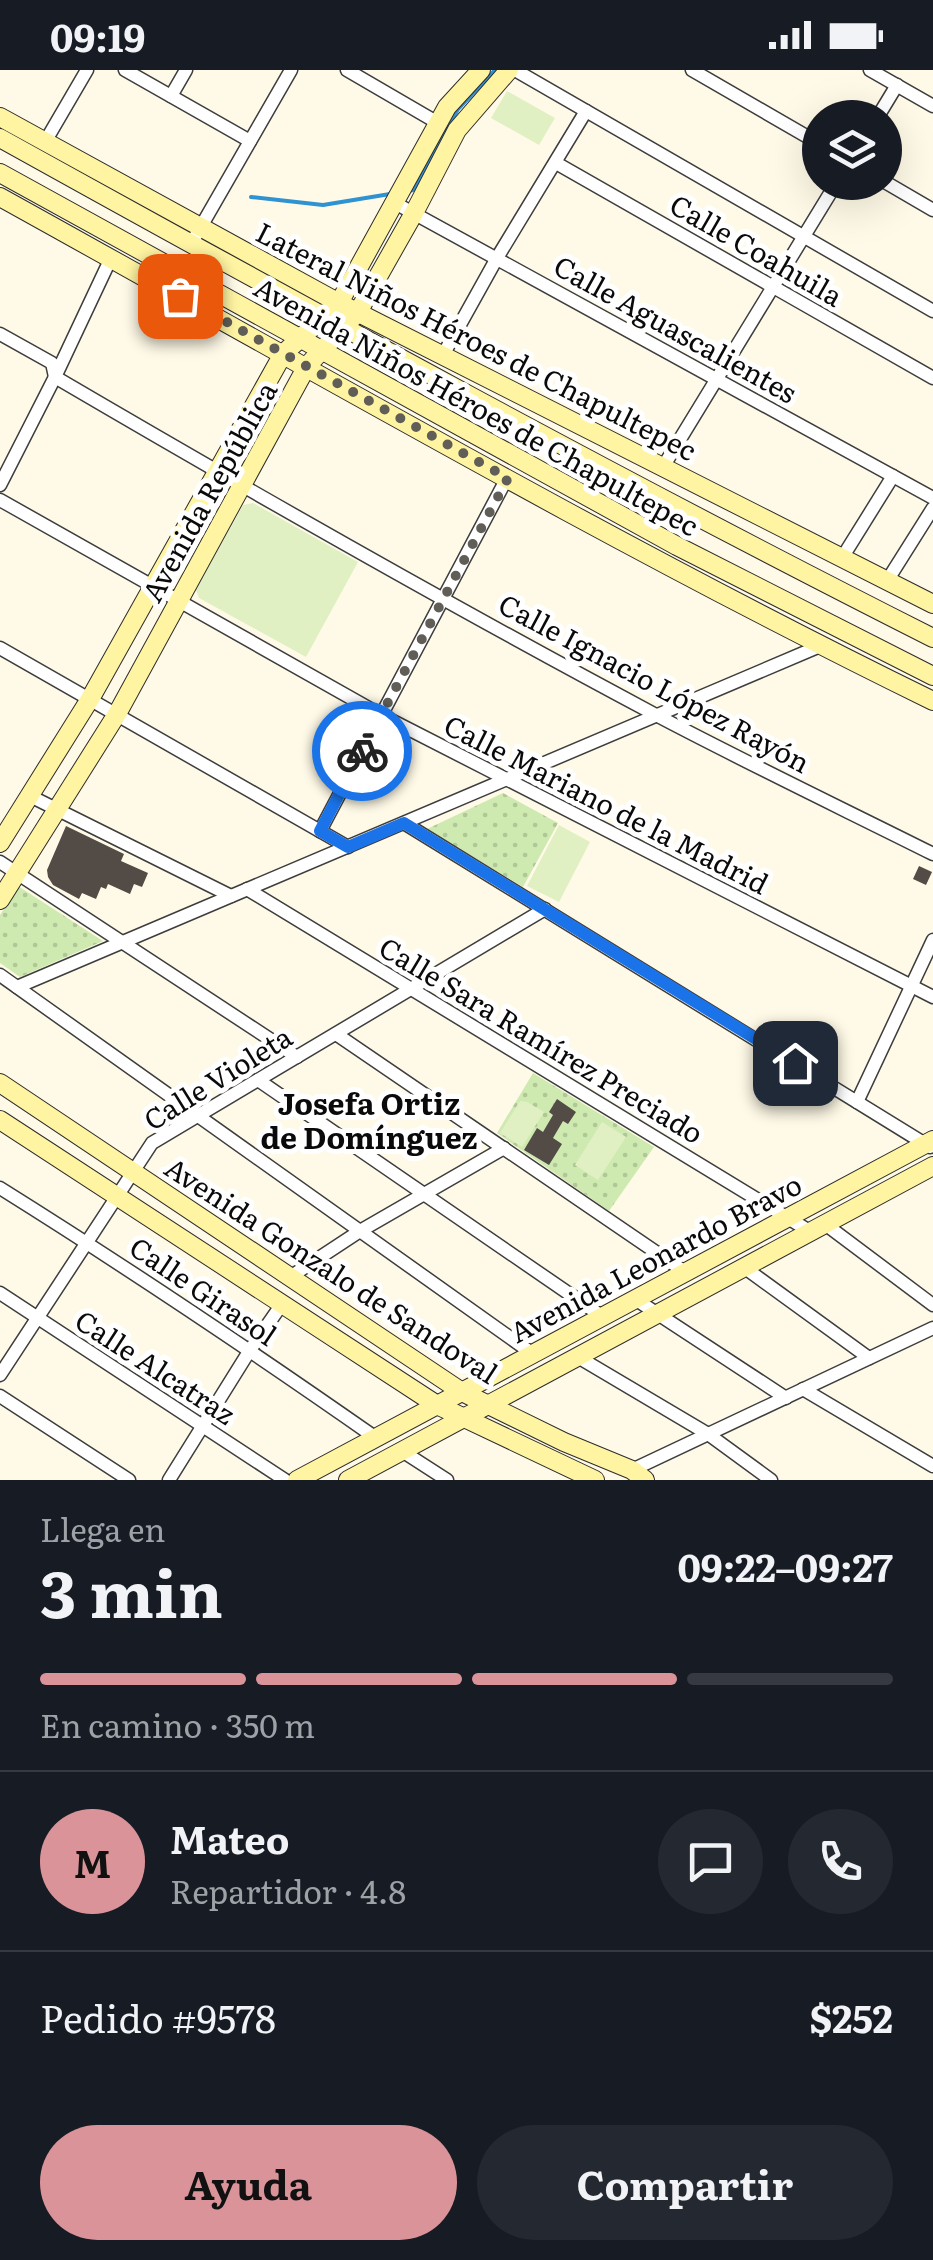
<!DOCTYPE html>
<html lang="es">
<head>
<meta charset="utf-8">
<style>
  body { margin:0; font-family:Literata,serif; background:#242831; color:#f1f3f6; height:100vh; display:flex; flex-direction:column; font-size:38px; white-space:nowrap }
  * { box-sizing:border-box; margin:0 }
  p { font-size:32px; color:#9ea1a6 }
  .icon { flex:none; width:55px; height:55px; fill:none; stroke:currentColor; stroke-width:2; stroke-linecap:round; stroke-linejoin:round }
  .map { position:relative; height:1410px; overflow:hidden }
  .details { display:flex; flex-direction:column; background:#171b24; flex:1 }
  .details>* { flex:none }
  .fabs { position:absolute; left:802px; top:30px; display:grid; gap:20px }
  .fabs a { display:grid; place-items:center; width:100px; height:100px; border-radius:50%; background:#171b24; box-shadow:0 10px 40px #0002; font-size:50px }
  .pin { position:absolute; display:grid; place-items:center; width:85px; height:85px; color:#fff; margin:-42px; border-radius:20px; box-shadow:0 5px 15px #0006 }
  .courier { position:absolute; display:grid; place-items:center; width:100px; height:100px; margin:-50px; border:8px solid #1a73e8; border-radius:50%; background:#fff; color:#222; box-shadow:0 2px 12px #0007 }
  .summary em { font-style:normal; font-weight:700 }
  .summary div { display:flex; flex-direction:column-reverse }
  .summary { display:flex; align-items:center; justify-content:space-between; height:170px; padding:0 40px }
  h1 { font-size:65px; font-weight:700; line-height:75px }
  .bar { display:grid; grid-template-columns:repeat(4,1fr); gap:15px 10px; align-content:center; height:120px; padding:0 40px }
  .bar i { height:12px; border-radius:8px; background:#363941 }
  .bar .on { background:#da9499 }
  .bar p { grid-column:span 4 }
  .line { display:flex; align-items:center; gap:25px; padding:0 40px; border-top:2px solid #363941 }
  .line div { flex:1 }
  .round { display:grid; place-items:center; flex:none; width:105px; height:105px; border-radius:52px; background:#242831 }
  .button { display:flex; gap:20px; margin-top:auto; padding:20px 40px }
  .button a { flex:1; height:115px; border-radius:60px; background:#da9499; color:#111; font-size:40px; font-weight:700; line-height:115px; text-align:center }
  .button a+a { background:#242831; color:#f1f3f6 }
  .status { display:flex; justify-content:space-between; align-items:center; height:70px; padding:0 50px; background:#171b24; direction:ltr }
  .status svg { height:28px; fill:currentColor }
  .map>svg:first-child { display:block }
  .grass { fill:url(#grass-dots) }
  .pitch { fill:#e1f0c3 }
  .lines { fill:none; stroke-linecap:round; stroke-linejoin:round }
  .stream { stroke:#2f92d1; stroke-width:4 }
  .building { fill:#534b46 }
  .street-casing { stroke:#3d3d3d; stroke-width:15 }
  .secondary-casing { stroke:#2c2c2c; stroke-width:20 }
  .street { stroke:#fff; stroke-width:12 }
  .secondary { stroke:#fff4a2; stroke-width:18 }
  .done { stroke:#605e57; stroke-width:10; stroke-dasharray:0 18 }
  .route { stroke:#1a73e8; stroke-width:12 }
  .labels { text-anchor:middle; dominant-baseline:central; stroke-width:10; stroke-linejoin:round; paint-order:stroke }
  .street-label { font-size:28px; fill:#0a0a0a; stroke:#fff }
  .neighbourhood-label { font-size:30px; font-weight:bold; fill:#0a0a0a; stroke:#fff }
</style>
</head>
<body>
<div class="status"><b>09:19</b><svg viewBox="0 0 49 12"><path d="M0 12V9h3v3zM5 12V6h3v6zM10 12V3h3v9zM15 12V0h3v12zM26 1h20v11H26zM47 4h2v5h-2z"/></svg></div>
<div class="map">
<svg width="933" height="1410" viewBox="0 0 933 1410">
  <defs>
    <pattern id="grass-dots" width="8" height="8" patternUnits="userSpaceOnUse" patternTransform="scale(2.5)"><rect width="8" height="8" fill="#cfeab1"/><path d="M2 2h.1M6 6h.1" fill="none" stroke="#b0c797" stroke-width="1.8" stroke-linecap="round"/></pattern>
  </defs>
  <rect width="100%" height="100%" fill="#fffae7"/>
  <g class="grass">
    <path d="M503,723l55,30 -35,64 -96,-58z"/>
    <path d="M18,816l85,55 -83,36 -20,-14v-48z"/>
    <path d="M533,1003l121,74 -45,64 -112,-78z"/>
  </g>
  <g class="pitch">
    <path d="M507,21l48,27 -16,27 -48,-27z"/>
    <path d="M253,433l105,59 -52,95 -107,-59 -3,-8 47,-85z"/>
    <path d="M559,755l31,17 -31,60 -32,-16z"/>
    <path d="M520,1031l7,1 17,10 -22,35 -22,-14z"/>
    <path d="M602,1052l24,15 -28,43 -23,-15z"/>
  </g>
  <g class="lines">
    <g class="stream">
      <path d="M409,121l4,-1 45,-81 36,-38"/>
      <path d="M251,127l72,8 67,-11"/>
    </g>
  </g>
  <g class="building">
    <path d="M66,756l58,28 -3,7 27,12 -6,14 -8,-3 -4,10 -22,-10 -2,5 -5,-2 -5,12 -14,-6 -3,6 -26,-14 -5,-8 -1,-7z"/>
    <path d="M919,796l13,6 -6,13 -13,-6z"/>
    <path d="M557,1029l19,13 -8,12 -5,-3 -10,17 9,6 -13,21 -25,-15 13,-22 6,4 10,-17 -4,-3z"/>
  </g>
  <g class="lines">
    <g class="street-casing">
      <g id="street">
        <path d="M125,0l125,71"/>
        <path d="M347,0l91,53"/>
        <path d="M515,0l418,241"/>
        <path d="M692,0l128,74"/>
        <path d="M870,0l63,36"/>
        <path d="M171,26l15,-26"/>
        <path d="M877,48l20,-33"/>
        <path d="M45,72l42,-72"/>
        <path d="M556,93l377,215"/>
        <path d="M885,112l48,28"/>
        <path d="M395,133l538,295"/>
        <path d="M191,174l100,-174"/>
        <path d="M0,264l52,29 3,14c198,116 398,230 601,338 91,48 185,93 277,139"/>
        <path d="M443,285l54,-97 89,-147"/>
        <path d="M663,397l174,-285"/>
        <path d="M0,415l55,-108 56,-119"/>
        <path d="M0,430l381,215 552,282"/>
        <path d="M842,488l51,-82"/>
        <path d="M887,511l46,-73"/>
        <path d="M0,578l348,199"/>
        <path d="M30,726l201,100"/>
        <path d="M404,753l526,324"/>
        <path d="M320,761l187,-353"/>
        <path d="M0,792l297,195"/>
        <path d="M247,819l564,343"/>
        <path d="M0,905l533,379"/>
        <path d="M17,917l803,-341"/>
        <path d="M336,964l349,238"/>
        <path d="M258,1010l345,237"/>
        <path d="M857,1032l76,-162"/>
        <path d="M0,1118c128,80 253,164 376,250"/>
        <path d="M825,1154l108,81"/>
        <path d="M745,1198l124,90"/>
        <path d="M290,1207l70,-46 144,-83"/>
        <path d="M0,1223l285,187"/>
        <path d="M635,1229l151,99"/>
        <path d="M578,1287l130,77 63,46"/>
        <path d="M0,1305l152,-232 393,-234"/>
        <path d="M803,1319l130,77"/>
        <path d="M0,1326l129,84"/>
        <path d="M402,1381l45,29"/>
        <path d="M632,1400l301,-142"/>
        <path d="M169,1410l81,-130 32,-46"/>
      </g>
    </g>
    <g class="secondary-casing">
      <g id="secondary">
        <path d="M0,47l339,186 594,301"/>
        <path d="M0,68c308,171 618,341 933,500"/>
        <path d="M0,103l677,373 256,130"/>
        <path d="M0,127c309,171 616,349 933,504"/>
        <path d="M0,773l90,-144 193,-345 56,-51 108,-196 34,-37"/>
        <path d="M0,830l117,-186 190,-348 51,-54 56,-99 43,-83 52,-60"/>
        <path d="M0,1013l462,309 102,50 68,28 13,10"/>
        <path d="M0,1050l437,285 158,75"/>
        <path d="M297,1410l636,-340"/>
        <path d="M348,1410l585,-314"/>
      </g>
    </g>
    <use href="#street" class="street"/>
    <use href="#secondary" class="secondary"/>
  </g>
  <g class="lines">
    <path class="done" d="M180,226l328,182 -146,273"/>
    <path class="route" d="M362,681l-42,80 28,16 56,-24 391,240"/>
  </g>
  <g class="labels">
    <g class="street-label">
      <text transform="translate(757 179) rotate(30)">Calle Coahuila</text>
      <text transform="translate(676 258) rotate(29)">Calle Aguascalientes</text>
      <text transform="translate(477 270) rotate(27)">Lateral Niños Héroes de Chapultepec</text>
      <text transform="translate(477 335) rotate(29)">Avenida Niños Héroes de Chapultepec</text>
      <text transform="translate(208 421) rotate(-61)">Avenida República</text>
      <text transform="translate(655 612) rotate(28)">Calle Ignacio López Rayón</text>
      <text transform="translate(607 733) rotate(27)">Calle Mariano de la Madrid</text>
      <text transform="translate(542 969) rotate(31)">Calle Sara Ramírez Preciado</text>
      <text transform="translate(217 1007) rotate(-32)">Calle Violeta</text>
      <text transform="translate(655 1187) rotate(-28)">Avenida Leonardo Bravo</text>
      <text transform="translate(332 1199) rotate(33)">Avenida Gonzalo de Sandoval</text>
      <text transform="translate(204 1220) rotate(34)">Calle Girasol</text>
      <text transform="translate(156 1296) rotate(33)">Calle Alcatraz</text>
    </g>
    <g class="neighbourhood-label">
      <text x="369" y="1032">Josefa Ortiz<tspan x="369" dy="34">de Domínguez</tspan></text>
    </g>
  </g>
</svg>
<div class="fabs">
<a><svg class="icon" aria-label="layers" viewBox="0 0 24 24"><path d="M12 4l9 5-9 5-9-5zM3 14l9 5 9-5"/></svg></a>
</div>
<div class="pin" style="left:180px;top:226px;background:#ea580c"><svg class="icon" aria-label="bag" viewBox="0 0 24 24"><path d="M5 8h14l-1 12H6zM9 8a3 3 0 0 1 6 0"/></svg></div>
<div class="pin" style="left:795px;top:993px;background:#1f2937"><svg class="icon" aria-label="home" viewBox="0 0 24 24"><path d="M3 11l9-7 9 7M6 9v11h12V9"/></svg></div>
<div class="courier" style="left:362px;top:681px"><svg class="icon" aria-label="bike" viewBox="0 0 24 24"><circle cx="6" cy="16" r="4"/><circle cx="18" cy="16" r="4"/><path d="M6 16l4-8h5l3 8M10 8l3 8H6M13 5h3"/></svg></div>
</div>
<section class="details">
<div class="summary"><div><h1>3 min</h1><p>Llega en</p></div><em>09:22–09:27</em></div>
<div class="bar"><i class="on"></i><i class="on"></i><i class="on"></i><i></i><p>En camino · 350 m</p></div>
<div class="line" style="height:180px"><b class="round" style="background:#da9499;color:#111">M</b><div><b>Mateo</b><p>Repartidor · 4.8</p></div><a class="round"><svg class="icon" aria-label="chat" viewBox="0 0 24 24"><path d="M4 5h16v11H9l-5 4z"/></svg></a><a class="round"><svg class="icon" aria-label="phone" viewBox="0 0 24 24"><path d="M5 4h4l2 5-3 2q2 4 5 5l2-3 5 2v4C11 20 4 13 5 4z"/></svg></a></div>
<div class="line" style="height:130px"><div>Pedido #9578</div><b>$252</b></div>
<div class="button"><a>Ayuda</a><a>Compartir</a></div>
</section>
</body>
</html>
